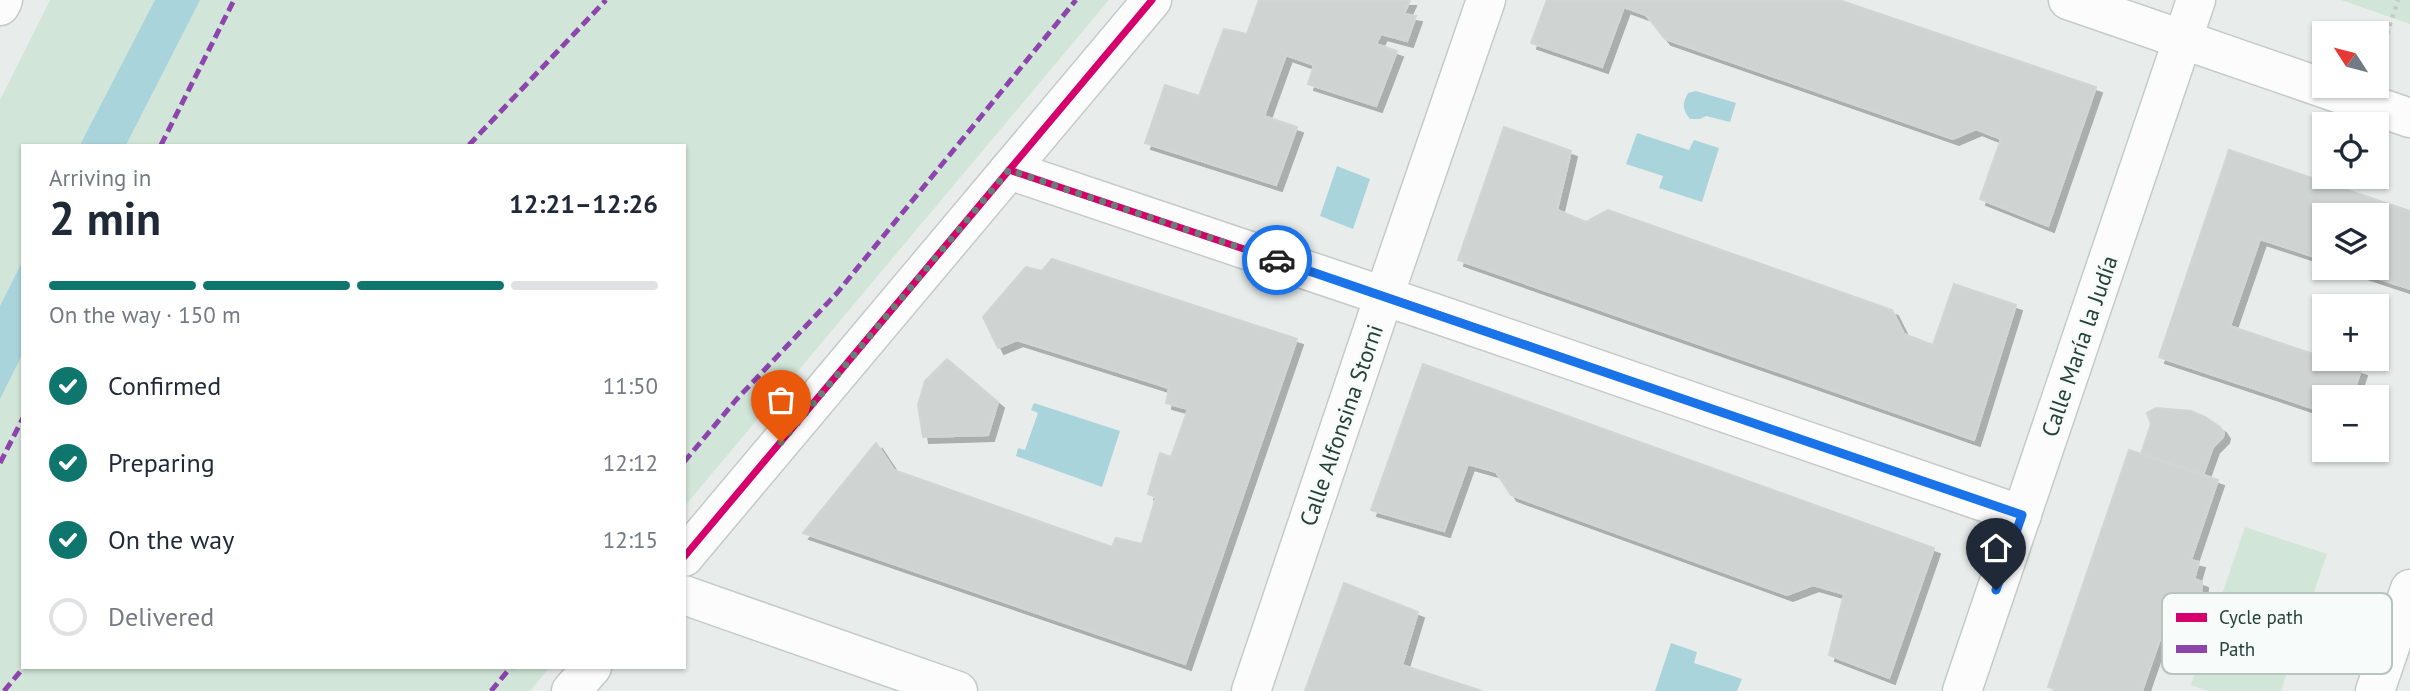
<!DOCTYPE html>
<html lang="en">
<head>
<meta charset="utf-8">
<style>
  body { margin:0; font-family:"PT Sans",sans-serif; background:#f2f2f3; color:#1f2937; height:100vh; display:flex; flex-direction:column; font-size:26px; white-space:nowrap }
  * { box-sizing:border-box; margin:0 }
  p { font-size:23px; color:#747a83 }
  .icon { flex:none; width:38px; height:38px; fill:none; stroke:currentColor; stroke-width:2; stroke-linecap:round; stroke-linejoin:round }
  .map { position:relative; flex:1; overflow:hidden }
  .side { position:absolute; left:21px; top:144px; width:665px; height:525px; display:flex; flex-direction:column; background:#fff; border-radius:0px; box-shadow:0 2px 5px #0004 }
  .side>* { flex:none }
  .needle { width:46px; rotate:306deg }
  .controls { position:absolute; left:2312px; top:21px; display:grid; gap:14px }
  .controls a { display:grid; place-items:center; width:77px; height:77px; border-radius:0px; background:#fff; box-shadow:0 2px 5px #0004; font-size:35px }
  .pin { position:absolute; display:grid; place-items:center; width:60px; height:60px; color:#fff; margin:-72px -30px; border-radius:50% 50% 50% 0; rotate:-45deg; box-shadow:0 0 7px #0007 }
  .pin .icon { rotate:45deg }
  .courier { position:absolute; display:grid; place-items:center; width:70px; height:70px; margin:-35px; border:5px solid #1a73e8; border-radius:50%; background:#fff; color:#222; box-shadow:0 2px 9px #0007 }
  .headline em { font-style:normal; font-weight:600 }
  .headline div { display:flex; flex-direction:column-reverse }
  .headline { display:flex; align-items:center; justify-content:space-between; height:119px; padding:0 28px }
  h1 { font-size:46px; font-weight:600; line-height:52px }
  .bar { display:grid; grid-template-columns:repeat(4,1fr); gap:10px 7px; align-content:center; height:84px; padding:0 28px }
  .bar i { height:9px; border-radius:5px; background:#e0e1e3 }
  .bar .selected { background:#0f766e }
  .bar p { grid-column:span 4 }
  ol { padding:0 28px; list-style:none }
  li { display:flex; align-items:center; gap:21px; height:77px }
  li p { margin-inline-start:auto }
  li .icon { padding:7px; border-radius:50%; background:#0f766e; color:#fff; stroke-width:4 }
  li:last-child { color:#747a83 }
  li i { width:38px; height:38px; border:4px solid #e0e1e3; border-radius:50% }
  .map>svg:first-child { display:block }
  .green { fill:#d1e6d8 }
  .water { fill:#a9d4db }
  .building { fill:#cfd4d2; stroke:#d1d6d4; stroke-width:2; filter:url(#shadow) }
  .lines { fill:none; stroke-linecap:round; stroke-linejoin:round }
  .street-casing { stroke:#c5cac8; stroke-width:41 }
  .secondary-casing { stroke:#c3cbc8; stroke-width:41 }
  .path { stroke:#c3ccca; stroke-width:4.5; stroke-dasharray:3.5 5; stroke-linecap:butt }
  .street { stroke:#fcfcfc; stroke-width:38 }
  .secondary { stroke:#fcfcfc; stroke-width:38 }
  .quiet { stroke:#8e44ad; stroke-width:5; stroke-dasharray:10 5; stroke-linecap:butt }
  .cycleway-casing { stroke:#f7fbf9; stroke-width:11 }
  .cycleway { stroke:#d6006c; stroke-width:7 }
  .done { stroke:#697e78; stroke-width:7; stroke-dasharray:0 12.6 }
  .route { stroke:#1a73e8; stroke-width:9 }
  .labels { text-anchor:middle; dominant-baseline:central; stroke-width:5; stroke-linejoin:round; paint-order:stroke }
  .street-label { font-size:23px; fill:#24423a; stroke:#f7fbf9 }
  .key { fill:#f7fbf9; stroke:#b8c4c0; stroke-width:2 }
  .key-label { font-size:19px; fill:#24423a }
</style>
</head>
<body>
<div class="map">
<svg width="2410" height="691" viewBox="0 0 2410 691">
  <defs>
    <filter id="shadow"><feDropShadow dx="6" dy="6" stdDeviation="0" flood-color="#0004"/></filter>
  </defs>
  <rect width="100%" height="100%" fill="#e8edeb"/>
  <g class="green">
    <path d="M50,0h1059l-425,507v-362h-661v522h527l-20,24h-530v-591z"/>
    <path d="M2341,0h69v24z"/>
    <path d="M2245,527l82,27 -46,137h-73l-17,-6z"/>
  </g>
  <g class="water">
    <path d="M155,0h45l-74,145h-46z"/>
    <path d="M1696,91l40,12 -6,19 -24,-6 -6,3h-10c-8,-10 -8,-15 -2,-26z"/>
    <path d="M1637,133l52,17 5,-10 25,8 -17,54 -43,-14 4,-12 -37,-12z"/>
    <path d="M1337,166l33,13 -17,50 -33,-13z"/>
    <path d="M23,260v93l-23,46v-93z"/>
    <path d="M1034,403l86,28 -18,56 -86,-31 2,-8 7,2 13,-37 -7,-3z"/>
    <path d="M1671,643l26,9 -3,11 48,16 -5,12h-82z"/>
  </g>
  <g class="building">
    <path d="M1259,0h151l-6,14 12,2 -9,25 -26,-7 -5,10 21,7 -21,55 -68,-22 6,-19 -28,-10 -22,61 33,11 -21,58 -131,-42 20,-58 34,11 25,-67 23,5z"/>
    <path d="M1547,0h292l257,87 -48,139 -68,-27 21,-60 -25,-10 -23,10 -288,-100 -19,-24 -22,-8 -22,60 -71,-24z"/>
    <path d="M1504,127l67,24 -14,59 29,12 22,-12 284,100 12,24 29,11 21,-61 62,21 -42,135 -516,-180z"/>
    <path d="M2229,150l181,61v78l-64,-21h30v-53h-52v45l-64,-21 -30,87 131,44 -9,27h-28v15l-165,-55z"/>
    <path d="M1052,259l245,80 -112,325 -382,-131 73,-90 18,27 218,77 4,-9 26,6 14,-47 -8,-3 12,-41 11,4 17,-48 -22,-6 3,-15 -152,-48 -19,8 -15,-31 43,-50 16,4z"/>
    <path d="M947,359l51,43 -10,33 -65,2 -5,-32 7,-24z"/>
    <path d="M1423,364l511,184 -45,130 -60,-23 15,-61 -31,-9 -26,10 -276,-100 -15,-23 -28,-8 -24,67 -73,-21z"/>
    <path d="M2156,408l35,3 14,6 15,10 4,6 -1,4 -10,10 -10,28 -62,-21 10,-30 -4,-11z"/>
    <path d="M2129,450l89,30 -27,80 8,2 -5,17 8,3 -1,14 -6,19 -9,14 -11,-3 -5,17 -10,-4 -18,52h-83l-11,-4z"/>
    <path d="M1344,583l74,29 -16,53 80,26h-177z"/>
  </g>
  <g class="lines">
    <g class="street-casing">
      <g id="street">
        <path d="M0,6l3,-6"/>
        <path d="M1009,170l428,144 585,201"/>
        <path d="M1251,691l133,-395 102,-296"/>
      </g>
    </g>
    <g class="secondary-casing">
      <g id="secondary">
        <path d="M2068,0l342,118"/>
        <path d="M684,557l468,-557"/>
        <path d="M684,595l274,96"/>
        <path d="M571,691l21,-24"/>
        <path d="M1962,691l234,-691"/>
        <path d="M2375,691l35,-102"/>
      </g>
    </g>
    <path class="path" d="M2379,58l19,-58"/>
    <use href="#street" class="street"/>
    <use href="#secondary" class="secondary"/>
    <g class="quiet">
      <path d="M161,145l73,-145"/>
      <path d="M469,145l137,-145"/>
      <path d="M684,462l52,-62 101,-107 239,-293"/>
      <path d="M0,463l23,-45"/>
      <path d="M4,691l20,-24"/>
      <path d="M491,691l20,-24"/>
    </g>
    <g class="cycleway-casing">
      <g id="cycleway">
        <path d="M1009,170l428,144 585,201"/>
        <path d="M684,557l468,-557"/>
      </g>
    </g>
    <use href="#cycleway" class="cycleway"/>
  </g>
  <g class="lines">
    <path class="done" d="M781,442l228,-272 268,90"/>
    <path class="route" d="M1277,260l745,255 -26,75"/>
  </g>
  <g class="labels">
    <g class="street-label">
      <text transform="translate(2079 346) rotate(-71)">Calle María la Judía</text>
      <text transform="translate(1341 425) rotate(-71)">Calle Alfonsina Storni</text>
    </g>
  </g>
  <rect x="2162" y="593" width="230" height="81" rx="10" class="key"/>
  <rect x="2176" y="613" width="31" height="9" fill="#d6006c"/>
  <rect x="2176" y="645" width="31" height="8" fill="#8e44ad"/>
  <g class="key-label">
    <text x="2219" y="624">Cycle path</text>
    <text x="2219" y="656">Path</text>
  </g>
</svg>
<div class="controls">
<a><svg class="needle" viewBox="-14 -14 28 28"><path d="M0-13l5 13h-10z" fill="#e53935"/><path d="M0 13l5-13h-10z" fill="#747a83"/></svg></a>
<a><svg class="icon" aria-label="locate" viewBox="0 0 24 24"><circle cx="12" cy="12" r="6"/><path d="M12 2v4M12 18v4M2 12h4M18 12h4"/></svg></a>
<a><svg class="icon" aria-label="layers" viewBox="0 0 24 24"><path d="M12 4l9 5-9 5-9-5zM3 14l9 5 9-5"/></svg></a>
<a>+</a>
<a>−</a>
</div>
<div class="pin" style="left:781px;top:442px;background:#ea580c"><svg class="icon" aria-label="bag" viewBox="0 0 24 24"><path d="M5 8h14l-1 12H6zM9 8a3 3 0 0 1 6 0"/></svg></div>
<div class="pin" style="left:1996px;top:590px;background:#1f2937"><svg class="icon" aria-label="home" viewBox="0 0 24 24"><path d="M3 11l9-7 9 7M6 9v11h12V9"/></svg></div>
<div class="courier" style="left:1277px;top:260px"><svg class="icon" aria-label="car" viewBox="0 0 24 24"><path d="M5 17H2v-5l4-1 3-4h7l3 4 3 1v5h-3M9 17h6M6 11h13"/><circle cx="7" cy="17" r="2"/><circle cx="17" cy="17" r="2"/></svg></div>
<section class="side">
<div class="headline"><div><h1>2 min</h1><p>Arriving in</p></div><em>12:21–12:26</em></div>
<div class="bar"><i class="selected"></i><i class="selected"></i><i class="selected"></i><i></i><p>On the way · 150 m</p></div>
<ol>
<li><svg class="icon" aria-label="check" viewBox="0 0 24 24"><path d="M5 12l5 5 9-10"/></svg>Confirmed<p>11:50</p></li>
<li><svg class="icon" aria-label="check" viewBox="0 0 24 24"><path d="M5 12l5 5 9-10"/></svg>Preparing<p>12:12</p></li>
<li><svg class="icon" aria-label="check" viewBox="0 0 24 24"><path d="M5 12l5 5 9-10"/></svg>On the way<p>12:15</p></li>
<li><i></i>Delivered</li>
</ol>
</section>
</div>
</body>
</html>
